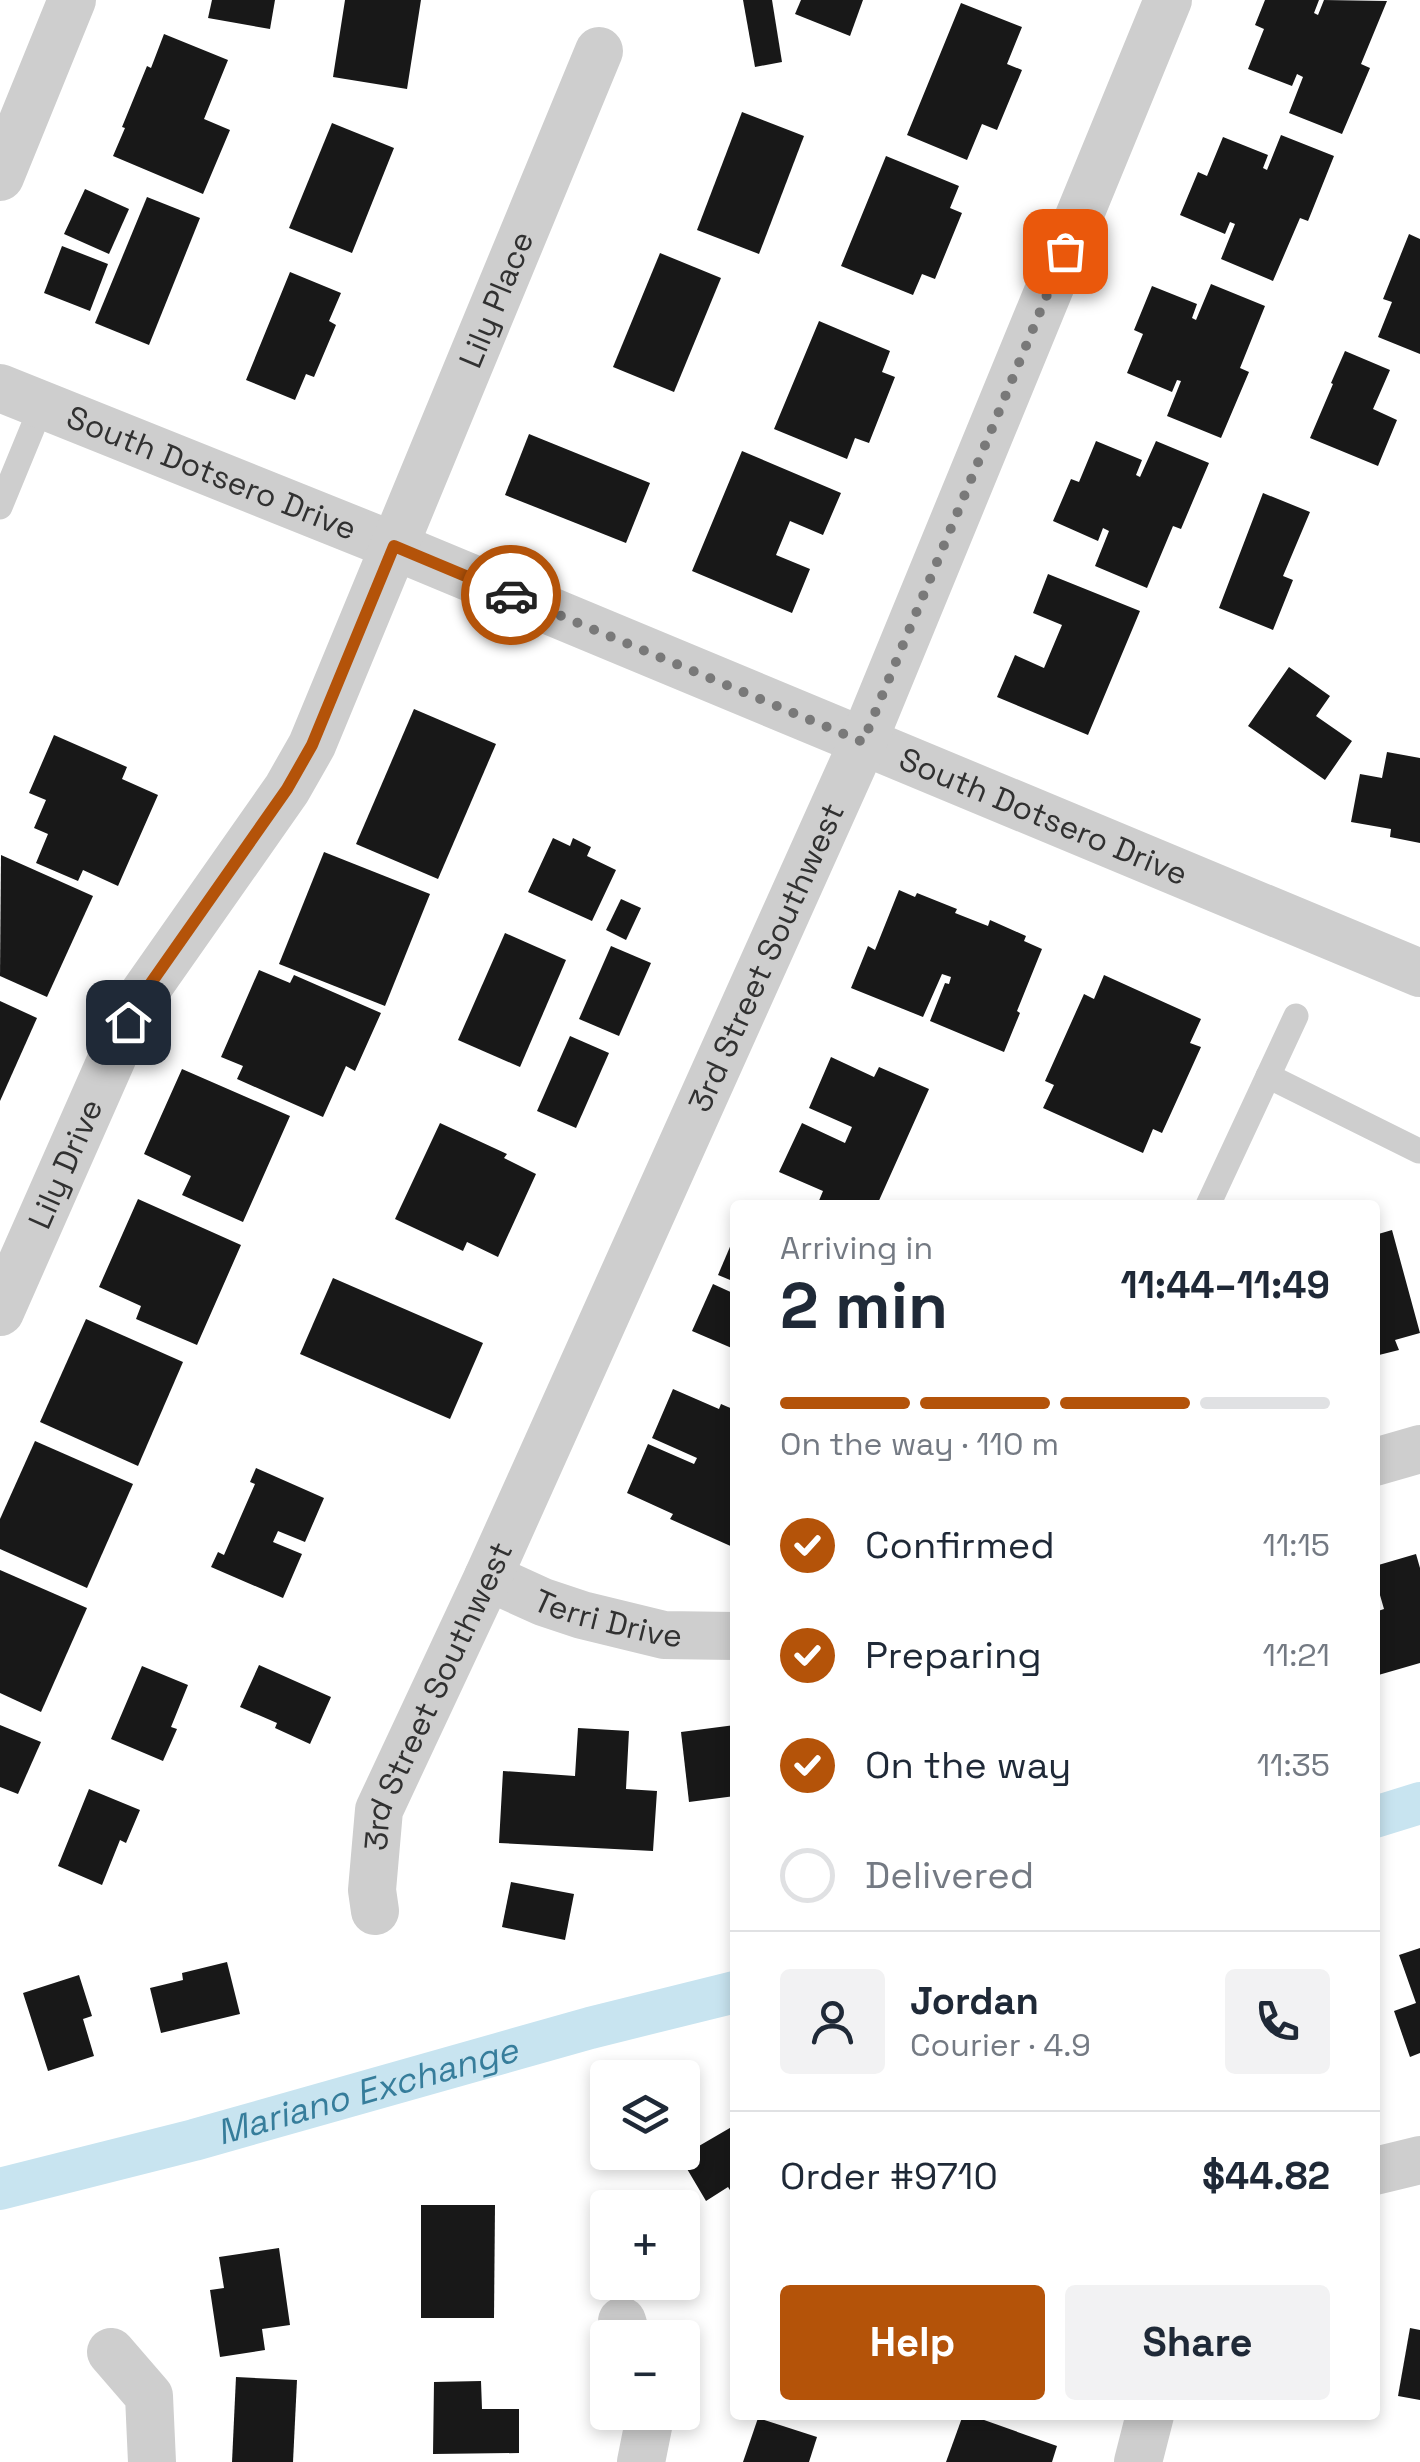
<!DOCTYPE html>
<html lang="en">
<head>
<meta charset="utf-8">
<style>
  body { margin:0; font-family:"Space Grotesk",sans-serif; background:#f2f2f3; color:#1f2937; height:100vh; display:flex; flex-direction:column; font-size:38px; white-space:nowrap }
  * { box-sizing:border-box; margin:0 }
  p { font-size:32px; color:#747a83 }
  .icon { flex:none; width:55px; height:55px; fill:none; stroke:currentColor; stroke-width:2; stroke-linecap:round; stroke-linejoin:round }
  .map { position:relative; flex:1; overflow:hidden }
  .drawer { position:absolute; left:730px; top:1200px; width:650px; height:1220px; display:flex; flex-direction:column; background:#fff; border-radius:10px; box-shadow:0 5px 15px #0003 }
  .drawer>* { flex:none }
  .buttons { position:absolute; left:590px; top:2060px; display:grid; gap:20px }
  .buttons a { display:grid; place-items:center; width:110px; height:110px; border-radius:10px; background:#fff; box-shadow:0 5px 15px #0003; font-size:50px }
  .pin { position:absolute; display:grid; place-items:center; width:85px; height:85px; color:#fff; margin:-42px; border-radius:20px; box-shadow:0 5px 15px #0006 }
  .courier { position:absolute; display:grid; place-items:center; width:100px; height:100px; margin:-50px; border:8px solid #b45309; border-radius:50%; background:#fff; color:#222; box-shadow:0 2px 12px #0007 }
  .summary em { font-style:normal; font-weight:800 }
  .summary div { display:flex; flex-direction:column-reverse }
  .summary { display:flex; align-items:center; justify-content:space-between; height:170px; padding:0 50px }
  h1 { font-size:65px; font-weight:800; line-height:75px }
  .bar { display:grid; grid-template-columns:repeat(4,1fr); gap:15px 10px; align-content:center; height:120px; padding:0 50px }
  .bar i { height:12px; border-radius:8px; background:#e0e1e3 }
  .bar .active { background:#b45309 }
  .bar p { grid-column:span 4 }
  .line { display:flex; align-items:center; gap:25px; padding:0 50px; border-top:2px solid #e0e1e3 }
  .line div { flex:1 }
  .round { display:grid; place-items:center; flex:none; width:105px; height:105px; border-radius:10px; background:#f2f2f3 }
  ol { padding:0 50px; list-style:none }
  li { display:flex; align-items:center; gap:30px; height:110px }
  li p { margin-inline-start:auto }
  li .icon { padding:10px; border-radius:50%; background:#b45309; color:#fff; stroke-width:4 }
  li:last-child { color:#747a83 }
  li i { width:55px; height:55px; border:5px solid #e0e1e3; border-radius:50% }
  .action { display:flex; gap:20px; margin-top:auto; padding:20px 50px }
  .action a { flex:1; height:115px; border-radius:10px; background:#b45309; color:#fff; font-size:40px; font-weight:800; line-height:115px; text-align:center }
  .action a+a { background:#f2f2f3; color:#1f2937 }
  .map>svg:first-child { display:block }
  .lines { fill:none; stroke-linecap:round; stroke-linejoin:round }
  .canal { stroke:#c8e4f0; stroke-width:42 }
  .building { fill:#181818 }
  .service { stroke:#cecece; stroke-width:25 }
  .minor { stroke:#cecece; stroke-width:48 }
  .done { stroke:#797979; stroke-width:10; stroke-dasharray:0 18 }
  .route { stroke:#b45309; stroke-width:12 }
  .labels { text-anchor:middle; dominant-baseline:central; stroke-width:10; stroke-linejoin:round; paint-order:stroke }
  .street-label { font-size:32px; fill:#313131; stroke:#fff }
  .water-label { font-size:35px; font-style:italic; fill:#367d9b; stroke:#fff }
</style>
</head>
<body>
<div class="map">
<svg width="1420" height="2462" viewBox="0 0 1420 2462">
  <rect width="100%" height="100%" fill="#fff"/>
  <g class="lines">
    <g class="canal">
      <path d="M1375,1817l45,-14"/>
      <path id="s1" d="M0,2189l194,-49 396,-112 145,-36"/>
    </g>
  </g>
  <g class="building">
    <path d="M212,0h63l-5,29 -62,-11z"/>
    <path d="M345,0h76l-14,89 -74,-12z"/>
    <path d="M743,0h29l10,62 -27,5z"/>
    <path d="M801,0h62l-13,36 -55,-22z"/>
    <path d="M1265,0h54l-5,13 4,2 6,-15 63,1 -26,63 9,4 -28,66 -53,-21 14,-36 -6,-3 -5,12 -44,-17 16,-40 -9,-4z"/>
    <path d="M961,3l61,24 -15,37 15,6 -25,60 -15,-6 -15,36 -60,-25z"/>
    <path d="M164,34l64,26 -24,59 26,11 -27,64 -90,-38 12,-28 -3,-1 25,-61 4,2z"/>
    <path d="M742,112l62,24 -45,118 -62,-24z"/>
    <path d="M332,123l62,25 -42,105 -63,-25z"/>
    <path d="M1281,135l53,21 -26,65 -8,-3 -27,63 -52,-22 14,-35 -5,-2 -5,12 -45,-19 18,-43 9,4 16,-39 45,18 -5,13 4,2z"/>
    <path d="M886,156l73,30 -9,22 12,5 -27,66 -13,-5 -9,21 -72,-29z"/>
    <path d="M85,189l44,20 -20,45 -45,-20z"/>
    <path d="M147,197l53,21 -51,127 -54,-22z"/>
    <path d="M1409,234l11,5v115l-42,-17 14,-35 -9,-3z"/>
    <path d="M62,246l46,18 -18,47 -46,-18z"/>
    <path d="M660,253l61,25 -47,114 -61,-25z"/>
    <path d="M290,272l51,21 -12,28 7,4 -22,52 -8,-3 -11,26 -49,-20z"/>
    <path d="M1211,284l54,22 -25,62 9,4 -28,66 -54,-22 14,-35 -4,-1 -5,12 -45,-19 16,-39 -9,-4 18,-44 45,18 -5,14 4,2z"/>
    <path d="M819,321l71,30 -8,21 13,5 -26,66 -14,-5 -8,21 -73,-30z"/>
    <path d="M1345,351l45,19 -17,39 24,11 -19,46 -68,-28 23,-54 -2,-1z"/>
    <path d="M529,434l121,49 -24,60 -121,-48z"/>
    <path d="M1096,441l46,19 -6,15 4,2 16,-36 53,22 -28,66 -8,-3 -26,62 -52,-22 14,-35 -6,-3 -5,13 -45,-20 18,-42 8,3z"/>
    <path d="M742,451l99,42 -18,42 -33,-14 -14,34 34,14 -18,44 -100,-42z"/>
    <path d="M1263,493l47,19 -27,64 10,4 -20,50 -54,-22z"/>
    <path d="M1048,574l92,37 -52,124 -91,-38 18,-42 29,13 18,-43 -29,-12z"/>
    <path d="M1289,667l41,29 -14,20 36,25 -27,39 -77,-54z"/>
    <path d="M414,709l82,35 -58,135 -82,-35z"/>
    <path d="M54,735l73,32 -5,12 36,16 -40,91 -35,-16 -5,11 -42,-18 12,-29 -14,-6 12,-28 -17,-7z"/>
    <path d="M1387,752l33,6v85l-30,-6 1,-8 -40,-7 9,-48 22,4z"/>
    <path d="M553,838l17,8 3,-8 18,9 -4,9 29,14 -24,51 -64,-29z"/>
    <path d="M324,852l106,42 -45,112 -106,-42z"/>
    <path d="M1,855l92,41 -46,101 -47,-21z"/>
    <path d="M899,890l16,7 2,-4 40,16 -2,4 33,13 2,-6 36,16 -2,5 18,8 -25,62 3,2 -16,39 -74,-31 15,-38 4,1 2,-7 -9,-3 -19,43 -72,-29 17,-42 7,4z"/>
    <path d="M621,899l20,9 -15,32 -20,-10z"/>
    <path d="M505,933l61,27 -46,107 -62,-27z"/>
    <path d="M611,946l40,17 -32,73 -40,-17z"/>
    <path d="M259,970l31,13 4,-8 87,38 -26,58 -9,-5 -23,51 -86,-38 6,-13 -22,-9z"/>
    <path d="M1104,975l97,44 -11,24 11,4 -39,86 -9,-4 -10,24 -100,-45 11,-23 -9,-4 39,-87 10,5z"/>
    <path d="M0,1001l37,17 -37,83z"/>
    <path d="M570,1036l39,17 -33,75 -39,-17z"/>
    <path d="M831,1057l43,20 5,-10 50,22 -52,116h-54l-5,-2 5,-12 -44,-19 23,-49 43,20 7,-16 -43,-19z"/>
    <path d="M182,1069l108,47 -47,106 -61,-27 9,-19 -47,-22z"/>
    <path d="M440,1123l67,31 -3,4 32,16 -38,83 -31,-15 -4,9 -68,-32z"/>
    <path d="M138,1199l103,46 -44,100 -61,-26 5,-13 -42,-19z"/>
    <path d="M1392,1230l28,103 -25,7 4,10 -24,6v-121z"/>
    <path d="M735,1235v47l-17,-7z"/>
    <path d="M333,1278l150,65 -33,76 -150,-65z"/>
    <path d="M713,1284l22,10 -1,55 -42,-18z"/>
    <path d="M86,1319l97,43 -45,104 -98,-44z"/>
    <path d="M673,1389l46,20 2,-5 14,6v138l-65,-29 3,-5 -46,-21 21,-49 46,20 3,-6 -45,-20z"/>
    <path d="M35,1441l98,43 -46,104 -87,-39v-30z"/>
    <path d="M256,1468l68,30 -19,44 -27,-11 -5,11 29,12 -19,44 -72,-31 7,-15 6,3 31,-71 -5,-2z"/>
    <path d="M1416,1554l4,14v95l-45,13v-64l9,-3 -9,-31v-12z"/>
    <path d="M0,1570l87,38 -46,104 -41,-19z"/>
    <path d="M259,1665l72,32 -21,47 -35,-16 2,-5 -37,-16z"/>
    <path d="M142,1666l46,19 -17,42 6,2 -14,32 -52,-22z"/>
    <path d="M0,1725l41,17 -23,52 -18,-7z"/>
    <path d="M735,1725v71l-46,6 -8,-70z"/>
    <path d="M578,1728l51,3 -3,58 31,2 -4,60 -154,-8 4,-72 72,5z"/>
    <path d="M89,1789l51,21 -14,33 -6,-3 -18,45 -44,-19z"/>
    <path d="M511,1882l63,12 -9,46 -63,-13z"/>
    <path d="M1420,1948v105l-10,4 -16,-46 22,-8 -17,-48z"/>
    <path d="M227,1962l13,52 -79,19 -11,-45 33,-8 -1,-7z"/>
    <path d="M79,1975l13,41 -9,3 11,37 -46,15 -25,-78z"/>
    <path d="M735,2125v73l-7,-11 -22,14 -26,-44z"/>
    <path d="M421,2205h74l-1,113h-73z"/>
    <path d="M279,2248l11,77 -28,4 3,21 -45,7 -10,-67 14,-2 -5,-31z"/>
    <path d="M1410,2328l10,2v70l-22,-4z"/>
    <path d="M236,2377l61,3 -4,82h-61z"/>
    <path d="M481,2381l1,28h37v44l-86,1 1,-72z"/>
    <path d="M963,2415h7l87,31 -5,16h-106z"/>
    <path d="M758,2418l59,19 -8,25h-66z"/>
  </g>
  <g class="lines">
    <g class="service">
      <path d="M0,507l42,-102"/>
      <path d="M1268,1076l151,75"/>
      <path d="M1208,1205l88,-189"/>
    </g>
    <g class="minor">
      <path d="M0,177l72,-177"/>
      <path id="s2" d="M0,388l394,158 1026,427"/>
      <path id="s3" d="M0,1312l128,-290 16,-29 143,-204 25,-44 287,-694"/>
      <path d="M1375,1462l45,-13"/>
      <path id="s4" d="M488,1577l55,25 39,13 82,20 71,1"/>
      <path id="s5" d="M375,1911l-3,-21 7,-80 109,-233 375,-835 305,-742"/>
      <path d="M1375,2171l45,-11"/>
      <path d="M622,2321l5,17"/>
      <path d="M111,2352l38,44 3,66"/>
      <path d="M641,2462l10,-50"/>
      <path d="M1138,2462l12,-47"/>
    </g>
  </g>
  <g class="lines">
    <path class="done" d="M511,595l352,147 202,-491"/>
    <path class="route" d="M128,1022l16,-29 143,-204 25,-44 82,-199 117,49"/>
  </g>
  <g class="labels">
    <g class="street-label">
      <text stroke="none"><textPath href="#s3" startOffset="1132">Lily Place</textPath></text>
      <text stroke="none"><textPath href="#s2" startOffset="228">South Dotsero Drive</textPath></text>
      <text stroke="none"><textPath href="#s2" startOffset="1128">South Dotsero Drive</textPath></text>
      <text stroke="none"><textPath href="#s5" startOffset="1038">3rd Street Southwest</textPath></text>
      <text stroke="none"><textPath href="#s3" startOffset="162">Lily Drive</textPath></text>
      <text stroke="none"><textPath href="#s4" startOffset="128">Terri Drive</textPath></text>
      <text stroke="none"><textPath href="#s5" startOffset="228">3rd Street Southwest</textPath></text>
    </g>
    <g class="water-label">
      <text stroke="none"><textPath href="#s1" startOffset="380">Mariano Exchange</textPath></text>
    </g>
  </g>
</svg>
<div class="buttons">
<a><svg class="icon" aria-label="layers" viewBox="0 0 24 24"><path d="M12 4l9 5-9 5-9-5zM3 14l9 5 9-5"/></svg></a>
<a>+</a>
<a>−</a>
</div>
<div class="pin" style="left:1065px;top:251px;background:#ea580c"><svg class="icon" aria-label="bag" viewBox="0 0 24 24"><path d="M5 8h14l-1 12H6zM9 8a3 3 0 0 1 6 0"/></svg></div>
<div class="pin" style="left:128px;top:1022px;background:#1f2937"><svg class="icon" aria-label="home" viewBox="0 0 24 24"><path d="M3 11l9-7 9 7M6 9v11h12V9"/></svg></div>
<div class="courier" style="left:511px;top:595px"><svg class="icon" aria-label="car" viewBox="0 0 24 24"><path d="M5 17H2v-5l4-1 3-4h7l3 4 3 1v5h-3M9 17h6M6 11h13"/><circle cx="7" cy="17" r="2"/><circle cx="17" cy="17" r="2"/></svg></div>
<section class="drawer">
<div class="summary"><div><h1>2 min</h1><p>Arriving in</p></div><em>11:44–11:49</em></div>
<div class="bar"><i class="active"></i><i class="active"></i><i class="active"></i><i></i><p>On the way · 110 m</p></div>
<ol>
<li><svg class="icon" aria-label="check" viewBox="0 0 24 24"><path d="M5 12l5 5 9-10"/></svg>Confirmed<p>11:15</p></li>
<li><svg class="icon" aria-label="check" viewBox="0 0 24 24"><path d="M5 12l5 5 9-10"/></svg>Preparing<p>11:21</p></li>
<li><svg class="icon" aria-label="check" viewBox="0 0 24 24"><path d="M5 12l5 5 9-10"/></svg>On the way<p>11:35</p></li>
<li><i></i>Delivered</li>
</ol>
<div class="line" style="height:180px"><a class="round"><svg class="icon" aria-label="person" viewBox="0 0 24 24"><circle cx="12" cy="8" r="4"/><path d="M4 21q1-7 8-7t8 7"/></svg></a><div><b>Jordan</b><p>Courier · 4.9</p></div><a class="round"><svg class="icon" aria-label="phone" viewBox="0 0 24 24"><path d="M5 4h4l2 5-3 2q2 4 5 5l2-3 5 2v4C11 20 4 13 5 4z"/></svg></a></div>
<div class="line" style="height:130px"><div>Order #9710</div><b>$44.82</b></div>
<div class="action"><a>Help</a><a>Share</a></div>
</section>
</div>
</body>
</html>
